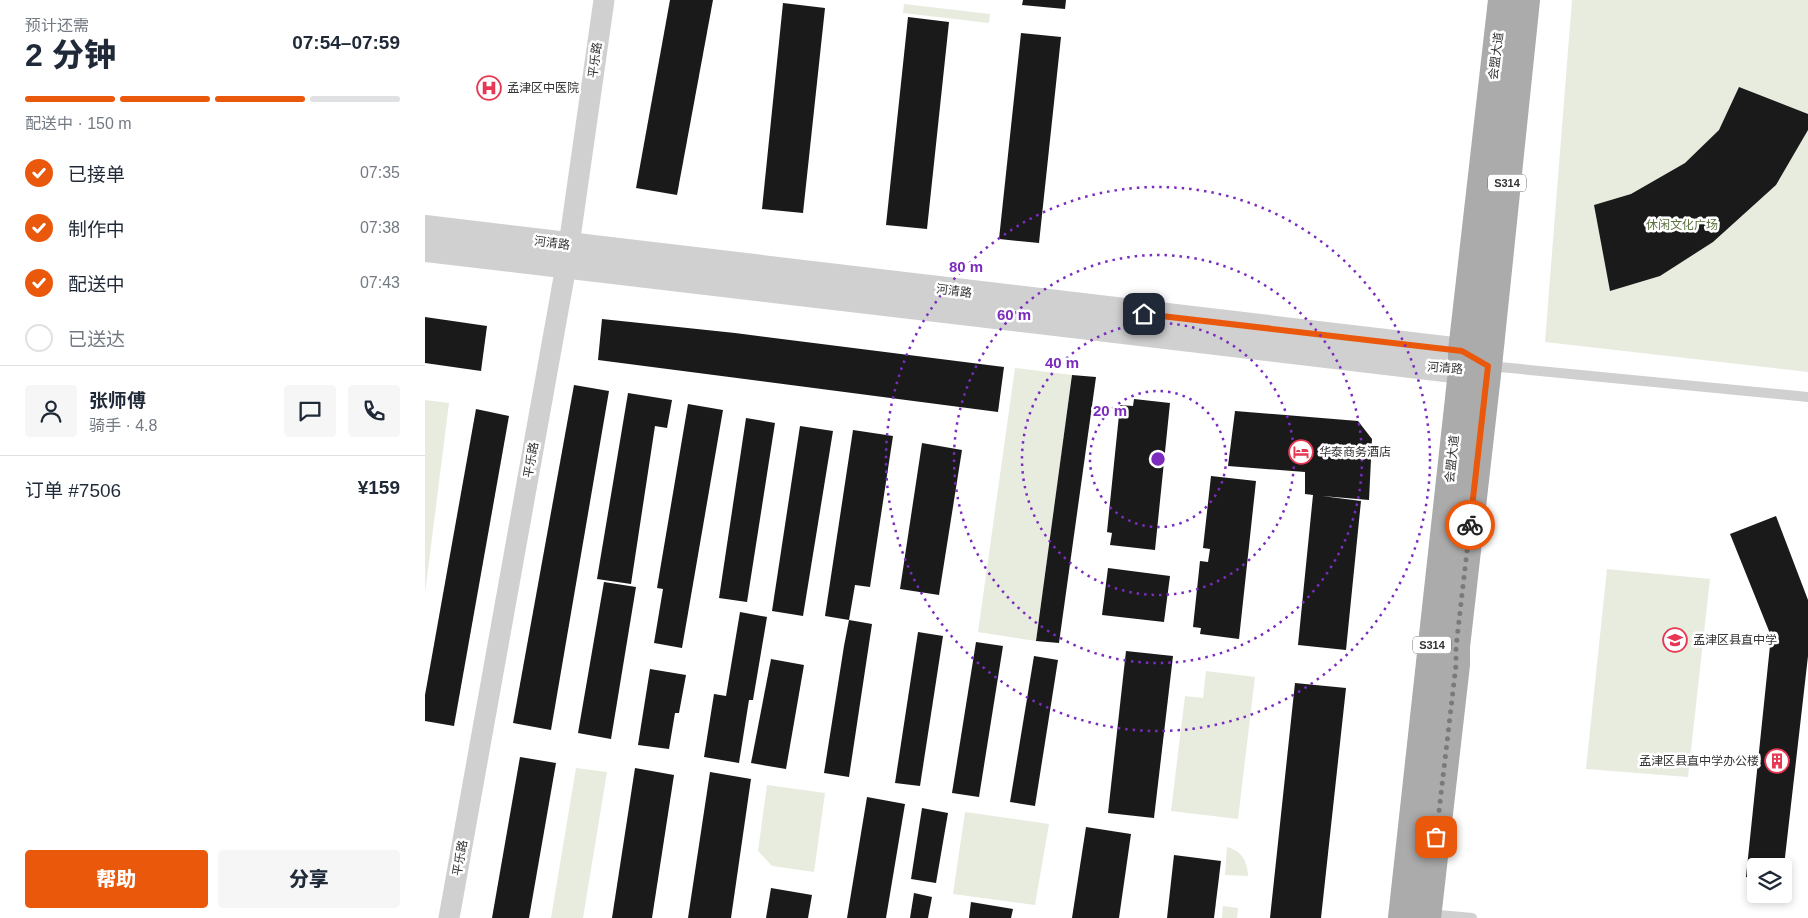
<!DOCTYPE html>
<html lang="zh">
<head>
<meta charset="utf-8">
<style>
  body { margin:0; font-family:Arial,"Noto Sans SC",sans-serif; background:#f6f6f7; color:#1f2937; height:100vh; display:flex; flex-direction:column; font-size:19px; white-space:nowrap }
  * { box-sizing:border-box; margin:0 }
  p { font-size:16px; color:#747a83 }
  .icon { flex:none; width:28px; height:28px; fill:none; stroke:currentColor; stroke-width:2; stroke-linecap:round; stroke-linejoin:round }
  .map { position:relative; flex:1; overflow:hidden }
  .sheet { display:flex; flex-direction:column; background:#fff; width:425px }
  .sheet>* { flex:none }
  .tools { position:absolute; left:1322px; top:858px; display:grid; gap:10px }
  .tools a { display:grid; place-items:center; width:45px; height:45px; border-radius:5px; background:#fff; box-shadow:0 2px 8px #0003; font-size:25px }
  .pin { position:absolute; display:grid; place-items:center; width:42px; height:42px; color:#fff; margin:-21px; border-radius:10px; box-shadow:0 2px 8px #0006 }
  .courier { position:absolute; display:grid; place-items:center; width:50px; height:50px; margin:-25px; border:4px solid #ea580c; border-radius:50%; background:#fff; color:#222; box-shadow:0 1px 6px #0007 }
  .head em { font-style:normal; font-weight:800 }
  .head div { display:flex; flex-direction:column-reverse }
  .head { display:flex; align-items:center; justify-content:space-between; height:85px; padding:0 25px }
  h1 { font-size:32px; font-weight:800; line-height:38px }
  .bar { display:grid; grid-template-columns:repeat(4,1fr); gap:8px 5px; align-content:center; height:60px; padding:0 25px }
  .bar i { height:6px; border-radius:4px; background:#e0e1e3 }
  .bar .current { background:#ea580c }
  .bar p { grid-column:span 4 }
  .line { display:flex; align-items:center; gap:12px; padding:0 25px; border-top:1px solid #e0e1e3 }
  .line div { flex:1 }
  .round { display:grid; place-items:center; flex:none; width:52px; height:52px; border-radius:5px; background:#f6f6f7 }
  ol { padding:0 25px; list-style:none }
  li { display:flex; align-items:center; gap:15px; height:55px }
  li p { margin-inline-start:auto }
  li .icon { padding:5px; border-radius:50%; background:#ea580c; color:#fff; stroke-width:4 }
  li:last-child { color:#747a83 }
  li i { width:28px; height:28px; border:2px solid #e0e1e3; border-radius:50% }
  .cta { display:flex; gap:10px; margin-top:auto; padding:10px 25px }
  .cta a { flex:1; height:58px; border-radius:5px; background:#ea580c; color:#fff; font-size:20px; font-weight:800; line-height:58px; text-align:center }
  .cta a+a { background:#f6f6f7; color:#1f2937 }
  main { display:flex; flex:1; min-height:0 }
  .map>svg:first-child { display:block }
  .green { fill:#e7ecdf }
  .building { fill:#1a1a1a }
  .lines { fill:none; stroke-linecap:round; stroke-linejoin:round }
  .service { stroke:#d0d0d0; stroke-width:10 }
  .minor { stroke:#d0d0d0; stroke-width:21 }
  .tertiary { stroke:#d0d0d0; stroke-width:26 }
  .primary { stroke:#ababab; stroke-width:28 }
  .done { stroke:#7a7a7a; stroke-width:5; stroke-dasharray:0 9 }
  .route { stroke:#ea580c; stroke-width:6 }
  .ring { fill:none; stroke:#7b2cbf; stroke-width:2.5; stroke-dasharray:2.5 5 }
  .labels { text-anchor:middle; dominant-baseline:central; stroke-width:5; stroke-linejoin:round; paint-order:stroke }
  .shield { fill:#fff; stroke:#707070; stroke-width:1 }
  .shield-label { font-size:11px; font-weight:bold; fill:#333 }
  .street-label { font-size:12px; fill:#333; stroke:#fff }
  .poi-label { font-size:12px; fill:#333; stroke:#fff; text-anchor:start }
  .park-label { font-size:12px; fill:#5a703e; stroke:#fff }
  .centre { fill:#7b2cbf; stroke:#fff; stroke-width:2.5 }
  .ring-label { font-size:15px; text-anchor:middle; font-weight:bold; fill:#7b2cbf; stroke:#fff; stroke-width:5; stroke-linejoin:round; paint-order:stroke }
</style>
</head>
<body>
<main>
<section class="sheet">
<div class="head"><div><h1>2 分钟</h1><p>预计还需</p></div><em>07:54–07:59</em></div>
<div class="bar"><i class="current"></i><i class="current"></i><i class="current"></i><i></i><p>配送中 · 150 m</p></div>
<ol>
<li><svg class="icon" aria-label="check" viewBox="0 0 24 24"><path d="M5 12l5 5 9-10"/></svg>已接单<p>07:35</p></li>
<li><svg class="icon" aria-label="check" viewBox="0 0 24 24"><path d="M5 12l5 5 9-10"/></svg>制作中<p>07:38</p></li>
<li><svg class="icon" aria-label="check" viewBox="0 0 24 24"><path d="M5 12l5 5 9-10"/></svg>配送中<p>07:43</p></li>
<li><i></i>已送达</li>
</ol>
<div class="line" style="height:90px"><a class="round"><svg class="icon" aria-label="person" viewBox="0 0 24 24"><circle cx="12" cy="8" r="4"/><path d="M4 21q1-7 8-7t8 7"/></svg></a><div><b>张师傅</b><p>骑手 · 4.8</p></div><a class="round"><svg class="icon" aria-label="chat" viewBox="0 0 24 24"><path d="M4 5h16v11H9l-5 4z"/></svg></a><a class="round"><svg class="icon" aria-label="phone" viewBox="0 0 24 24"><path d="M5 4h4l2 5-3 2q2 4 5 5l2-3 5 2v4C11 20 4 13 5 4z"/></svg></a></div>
<div class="line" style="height:65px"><div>订单 #7506</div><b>¥159</b></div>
<div class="cta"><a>帮助</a><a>分享</a></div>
</section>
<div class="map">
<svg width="1383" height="918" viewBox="0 0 1383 918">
  <rect width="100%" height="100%" fill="#fff"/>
  <g class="green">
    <path d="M1147,0h236v372l-263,-30z"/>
    <path d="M479,4l86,10 -1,9 -86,-10z"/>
    <path d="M590,368l57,7 -36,266 -58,-9z"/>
    <path d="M0,400l24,3 -24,190z"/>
    <path d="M1182,569l103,10 -22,198 -102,-8z"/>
    <path d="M781,671l49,6 -17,142 -67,-8 14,-115 18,2z"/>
    <path d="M151,768l31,4 -24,146h-32z"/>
    <path d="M342,785l58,8 -11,79 -42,-6 -14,-15z"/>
    <path d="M540,812l84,12 -14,81 -82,-11z"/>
    <path d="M802,847c15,4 20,14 21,29l-23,-1z"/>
    <path d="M798,906l15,2 -1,10h-15z"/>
  </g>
  <g class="building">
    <path d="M245,0h43l-36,195 -41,-7z"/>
    <path d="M598,0h43l-1,9 -43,-4z"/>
    <path d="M358,3l42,5 -22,205 -41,-4z"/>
    <path d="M483,17l41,5 -22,207 -41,-4z"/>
    <path d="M596,33l40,4 -22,206 -40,-4z"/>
    <path d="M1314,87l69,27v16l-32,55 -63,57 -53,34 -50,15 -16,-86 37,-11 54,-31 34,-33z"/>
    <path d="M0,317l62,9 -6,45 -56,-8z"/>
    <path d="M177,319l133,14 269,34 -6,45 -400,-52z"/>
    <path d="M647,375l24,2 -37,266 -23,-2z"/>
    <path d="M149,385l35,6 -58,339 -38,-7z"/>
    <path d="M203,393l44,7 -5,28 -12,-2 -24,158 -34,-5z"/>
    <path d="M709,399l36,4 -15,147 -45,-5 2,-12 -5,-1 13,-127 13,1z"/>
    <path d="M263,404l35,6 -41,238 -28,-5 9,-54 -6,-1z"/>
    <path d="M51,409l33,7 -55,310 -29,-5v-26z"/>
    <path d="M810,411l123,10 14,18 -3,61 -47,-4 39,5 -15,149 -48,-5 15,-150 -8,-1v-22l-77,-6z"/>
    <path d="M321,418l29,5 -28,179 -28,-4z"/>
    <path d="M375,426l33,5 -30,185 -31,-5z"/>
    <path d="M428,430l40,6 -23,151 -15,-2 -6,35 23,4 -23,153 -25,-4 20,-127 5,-26 -24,-4z"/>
    <path d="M497,443l40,7 -23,145 -39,-6z"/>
    <path d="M786,476l45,5 -17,158 -39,-5 1,-6 -8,-1 7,-66 8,1 2,-13 -7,-1z"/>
    <path d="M1351,516l32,84v56l-24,210h-28v12l-10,-1 25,-241 -41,-102z"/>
    <path d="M683,568l62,8 -6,46 -62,-7z"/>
    <path d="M179,582l32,5 -25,152 -33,-6z"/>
    <path d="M315,612l27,5 -14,83h-4l-10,63 -35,-6 10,-63 12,2z"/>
    <path d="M493,632l25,4 -23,150 -25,-3z"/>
    <path d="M551,642l27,4 -24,151 -27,-4z"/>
    <path d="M701,651l47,5 -19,162 -46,-5z"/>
    <path d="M609,656l24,4 -23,146 -25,-4z"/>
    <path d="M346,659l33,6 -18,104 -35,-6z"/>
    <path d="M225,669l36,6 -7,38h-4l-6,36 -31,-4z"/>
    <path d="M870,683l51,5 -25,230h-51z"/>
    <path d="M95,757l36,6 -27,155h-37z"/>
    <path d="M210,768l39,7 -22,143h-40z"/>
    <path d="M285,772l41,7 -20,139h-43z"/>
    <path d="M442,797l38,7 -19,114h-39z"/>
    <path d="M497,808l26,5 -12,70 -25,-4z"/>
    <path d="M661,827l45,7 -12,84h-47z"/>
    <path d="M749,855l47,6 -7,57h-47z"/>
    <path d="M346,888l41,7 -4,23h-42z"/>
    <path d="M489,893l18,4 -4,21h-18z"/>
    <path d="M546,902l42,7 -2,9h-42z"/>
  </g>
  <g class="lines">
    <g class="service">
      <path d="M1064,366l319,31"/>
      <path d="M1003,914l44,4"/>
    </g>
    <path class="minor" d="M24,918l117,-652 38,-266"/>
    <g class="tertiary">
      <path d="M0,228l1037,123 20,11"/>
      <path d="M0,249l1037,122 20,-4"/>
    </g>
    <g class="primary">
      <path d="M977,918l60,-547v-20l40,-351"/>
      <path d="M1002,918l29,-253v-18l32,-281 38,-366"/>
    </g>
  </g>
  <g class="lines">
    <path class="done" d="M1011,837l20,-172v-18l14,-122"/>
    <path class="route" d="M719,314l318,37 26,15 -18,159"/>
  </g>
  <g class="ring">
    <circle cx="733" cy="459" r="68"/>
    <circle cx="733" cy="459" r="136"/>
    <circle cx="733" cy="459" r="204"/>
    <circle cx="733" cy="459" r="272"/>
  </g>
  <defs>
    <g id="hospital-ring" transform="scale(1.25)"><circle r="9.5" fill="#fff" stroke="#e83753" stroke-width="1.5"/><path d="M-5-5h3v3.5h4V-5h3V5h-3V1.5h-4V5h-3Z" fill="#e83753"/></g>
    <g id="hotel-ring" transform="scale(1.25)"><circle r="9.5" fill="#fff" stroke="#e83753" stroke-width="1.5"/><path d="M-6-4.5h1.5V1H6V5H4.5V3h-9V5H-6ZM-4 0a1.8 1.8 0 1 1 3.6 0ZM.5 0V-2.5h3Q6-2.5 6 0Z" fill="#e83753"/></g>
    <g id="school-ring" transform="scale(1.25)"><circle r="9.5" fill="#fff" stroke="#e83753" stroke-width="1.5"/><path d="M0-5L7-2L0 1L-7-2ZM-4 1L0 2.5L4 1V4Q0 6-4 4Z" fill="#e83753"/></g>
    <g id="building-ring" transform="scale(1.25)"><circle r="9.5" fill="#fff" stroke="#e83753" stroke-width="1.5"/><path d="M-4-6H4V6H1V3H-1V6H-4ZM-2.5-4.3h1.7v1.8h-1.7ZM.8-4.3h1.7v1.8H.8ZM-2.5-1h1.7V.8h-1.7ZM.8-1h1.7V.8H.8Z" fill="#e83753"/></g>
  </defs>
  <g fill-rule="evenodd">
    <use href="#hospital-ring" x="64" y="88"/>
    <use href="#hotel-ring" x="876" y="452"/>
    <use href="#school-ring" x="1250" y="640"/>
    <use href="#building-ring" x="1352" y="761"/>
  </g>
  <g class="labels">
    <g class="shield">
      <rect x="1063" y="174.5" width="38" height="17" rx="4"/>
      <rect x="988" y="636.5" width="38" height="17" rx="4"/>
    </g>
    <g class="shield-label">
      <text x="1082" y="183">S314</text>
      <text x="1007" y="645">S314</text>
    </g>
    <g class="street-label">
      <text transform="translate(1071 56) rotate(-83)">会盟大道</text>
      <text transform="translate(170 60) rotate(-82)">平乐路</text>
      <text transform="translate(127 243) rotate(7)">河清路</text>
      <text transform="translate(529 291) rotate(7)">河清路</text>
      <text transform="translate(1020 368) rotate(4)">河清路</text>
      <text transform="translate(1027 459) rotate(-84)">会盟大道</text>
      <text transform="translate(106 460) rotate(-80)">平乐路</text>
      <text transform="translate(35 858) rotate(-80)">平乐路</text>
    </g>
    <g class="poi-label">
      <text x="82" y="88">孟津区中医院</text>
      <text x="894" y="452">华泰商务酒店</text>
      <text x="1268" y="640">孟津区县直中学</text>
      <text x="1334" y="761" text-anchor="end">孟津区县直中学办公楼</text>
    </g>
    <g class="park-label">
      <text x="1257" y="225">休闲文化广场</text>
    </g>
  </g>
  <circle cx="733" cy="459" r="8" class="centre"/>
  <g class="ring-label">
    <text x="541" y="272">80 m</text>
    <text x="589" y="320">60 m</text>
    <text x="637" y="368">40 m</text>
    <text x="685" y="416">20 m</text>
  </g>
</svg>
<div class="tools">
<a><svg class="icon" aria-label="layers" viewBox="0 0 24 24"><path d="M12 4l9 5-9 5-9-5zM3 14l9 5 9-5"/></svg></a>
</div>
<div class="pin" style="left:1011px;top:837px;background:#ea580c"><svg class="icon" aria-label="bag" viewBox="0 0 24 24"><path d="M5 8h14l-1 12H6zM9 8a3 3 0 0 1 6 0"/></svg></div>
<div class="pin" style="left:719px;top:314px;background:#1f2937"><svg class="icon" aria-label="home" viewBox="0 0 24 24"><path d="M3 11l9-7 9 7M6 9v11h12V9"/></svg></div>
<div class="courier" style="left:1045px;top:525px"><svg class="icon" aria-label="bike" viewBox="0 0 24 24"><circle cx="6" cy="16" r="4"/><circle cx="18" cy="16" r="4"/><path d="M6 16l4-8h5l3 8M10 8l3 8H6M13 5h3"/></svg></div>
</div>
</main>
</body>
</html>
